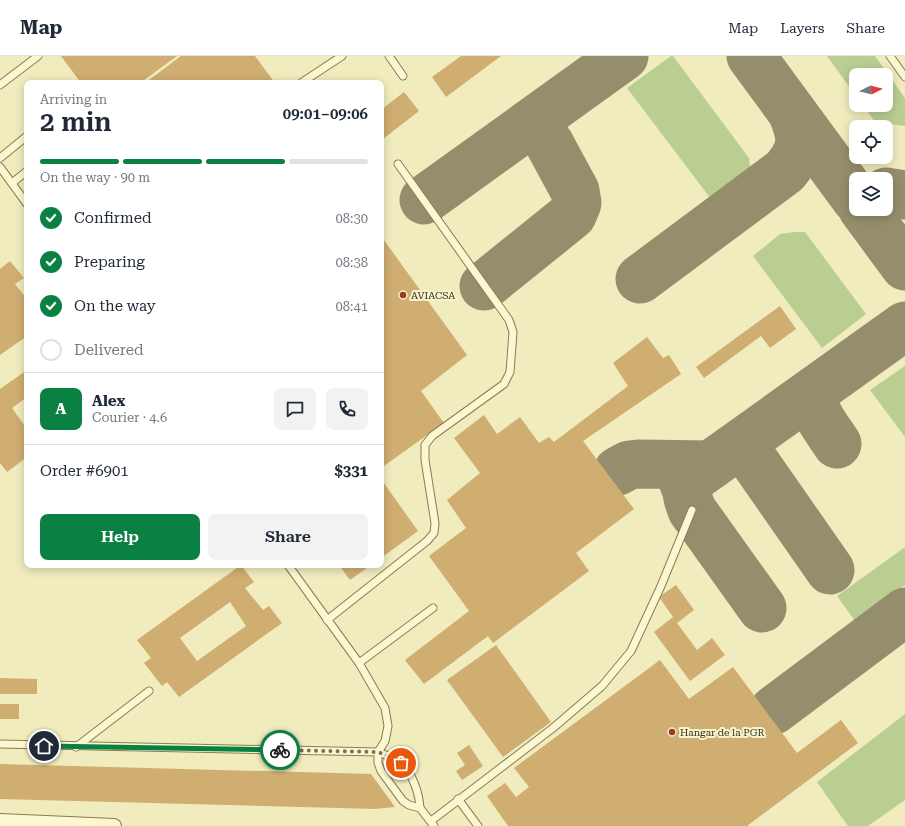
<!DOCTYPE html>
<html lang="en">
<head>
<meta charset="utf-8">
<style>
  body { margin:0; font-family:"Roboto Serif",serif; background:#f2f2f3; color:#1f2937; height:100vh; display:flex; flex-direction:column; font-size:15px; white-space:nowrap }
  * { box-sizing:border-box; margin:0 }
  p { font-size:13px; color:#747a83 }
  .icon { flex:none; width:22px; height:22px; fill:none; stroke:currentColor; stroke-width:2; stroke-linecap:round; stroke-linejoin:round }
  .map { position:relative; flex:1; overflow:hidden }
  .details { position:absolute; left:24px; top:24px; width:360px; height:488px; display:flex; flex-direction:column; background:#fff; border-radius:8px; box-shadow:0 2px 10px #0003 }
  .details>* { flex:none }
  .needle { width:26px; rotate:84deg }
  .buttons { position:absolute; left:849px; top:12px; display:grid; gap:8px }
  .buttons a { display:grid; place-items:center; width:44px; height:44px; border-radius:8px; background:#fff; box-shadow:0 2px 10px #0003; font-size:20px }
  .pin { position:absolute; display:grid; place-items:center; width:34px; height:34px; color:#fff; margin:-17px; border:2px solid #fff; border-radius:50%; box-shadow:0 1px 4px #0007 }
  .courier { position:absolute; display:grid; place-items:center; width:40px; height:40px; margin:-20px; border:3px solid #0b8043; border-radius:50%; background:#fff; color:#222; box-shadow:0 1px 5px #0007 }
  .summary em { font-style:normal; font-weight:600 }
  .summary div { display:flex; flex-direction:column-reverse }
  .summary { display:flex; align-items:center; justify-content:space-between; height:68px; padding:0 16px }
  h1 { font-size:26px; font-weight:600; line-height:30px }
  .bar { display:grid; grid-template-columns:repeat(4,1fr); gap:6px 4px; align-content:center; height:48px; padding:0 16px }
  .bar i { height:5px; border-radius:3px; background:#e0e1e3 }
  .bar .current { background:#0b8043 }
  .bar p { grid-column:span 4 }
  .line { display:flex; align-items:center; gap:10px; padding:0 16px; border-top:1px solid #e0e1e3 }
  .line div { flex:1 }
  .round { display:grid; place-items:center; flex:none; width:42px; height:42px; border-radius:8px; background:#f2f2f3 }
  ol { padding:0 16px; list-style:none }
  li { display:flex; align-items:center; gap:12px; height:44px }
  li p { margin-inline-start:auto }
  li .icon { padding:4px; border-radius:50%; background:#0b8043; color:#fff; stroke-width:4 }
  li:last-child { color:#747a83 }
  li i { width:22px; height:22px; border:2px solid #e0e1e3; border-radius:50% }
  .button { display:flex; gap:8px; margin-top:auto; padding:8px 16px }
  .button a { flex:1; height:46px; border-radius:8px; background:#0b8043; color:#fff; font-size:16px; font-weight:600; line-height:46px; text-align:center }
  .button a+a { background:#f2f2f3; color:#1f2937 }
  header { display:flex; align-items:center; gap:24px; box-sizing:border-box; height:56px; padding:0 20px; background:#fff; border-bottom:1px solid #e0e1e3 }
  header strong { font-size:19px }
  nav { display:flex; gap:22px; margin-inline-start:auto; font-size:14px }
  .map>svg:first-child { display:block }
  .green { fill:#bbce92 }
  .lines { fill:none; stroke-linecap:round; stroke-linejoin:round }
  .taxiway { stroke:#948e6c; stroke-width:49 }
  .building { fill:#d0ad71; fill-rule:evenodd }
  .lane-casing { stroke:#897c56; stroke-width:9 }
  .street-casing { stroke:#897c56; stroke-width:16 }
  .lane { stroke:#fbf7d1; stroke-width:7 }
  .street { stroke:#fbf7d1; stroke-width:14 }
  .done { stroke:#787154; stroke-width:4; stroke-dasharray:0 7.2 }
  .route { stroke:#0b8043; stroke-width:5 }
  .poi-dot { fill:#9b3b23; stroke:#f7f4ce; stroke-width:1.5 }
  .labels { text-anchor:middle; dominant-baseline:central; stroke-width:4; stroke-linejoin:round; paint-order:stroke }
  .poi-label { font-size:10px; fill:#382f1b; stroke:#f7f4ce; text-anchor:start }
</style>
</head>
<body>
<header>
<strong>Map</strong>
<nav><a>Map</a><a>Layers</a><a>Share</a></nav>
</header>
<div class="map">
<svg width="905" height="770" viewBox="0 0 905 770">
  <rect width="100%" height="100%" fill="#f0ecbe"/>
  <g class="green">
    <path d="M671,0h2l76,102 1,8 -2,6 -34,31 -87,-115z"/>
    <path d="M827,0h48l30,42v28l-30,-4 -12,-17h23v-30h-30v21z"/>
    <path d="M794,176h11l61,82 -44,34 -69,-92 27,-22z"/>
    <path d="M905,310v71l-35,-47z"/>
    <path d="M905,491v38l-50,36 -18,-25z"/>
    <path d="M905,658v86l-37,26h-20l-31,-44z"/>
  </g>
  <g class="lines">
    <g class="taxiway">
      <path d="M751,0l105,143"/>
      <path d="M886,136l19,3"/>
      <path d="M424,144l200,-144"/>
      <path d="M863,153l42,57"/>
      <path d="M640,223l145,-108c18,-22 18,-31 8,-57"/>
      <path d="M484,230l88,-71 5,-12 -2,-12 -26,-48"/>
      <path d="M821,331c-3,4 -7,8 -7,14 0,12 16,32 23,43"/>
      <path d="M755,378c-6,9 -6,15 -3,24l78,112"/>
      <path d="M618,415l11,-6 9,-1 73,1"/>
      <path d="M691,423c-6,14 -4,18 1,31l70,98"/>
      <path d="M684,428l221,-158"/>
      <path d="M774,654l131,-98"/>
    </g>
  </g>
  <g class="building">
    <path d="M61,0h116l-37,27h-59z"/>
    <path d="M181,0h74l20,27h-130z"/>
    <path d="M461,0h40l-55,41 -14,-20z"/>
    <path d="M404,36l15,19 -36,28 -2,-2v-27z"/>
    <path d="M381,180l86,119 -46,36 23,32 -63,45z"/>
    <path d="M10,205l14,17 -9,6 12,15v37l-27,19v-86z"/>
    <path d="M780,250l16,23 -26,19 -9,-12 -57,42 -8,-11z"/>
    <path d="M647,281l16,21 6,-3 12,19 -98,67 51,68 -58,44 13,18 -96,72 -5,-7 -64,48 -19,-24 64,-49 -40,-55 37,-28 -19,-28 33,-27 -26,-35 30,-23 13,19 23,-17 19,26 10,-6 5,5 74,-56 -15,-23z"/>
    <path d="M27,314v27l-15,11 15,21v28l-20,15 -7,-9v-74z"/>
    <path d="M381,423l37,52 -37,27z"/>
    <path d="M241,509l13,17 -9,6 18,22 6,-4 13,17 -103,74 -12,-15 -5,4 -18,-23 7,-5 -14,-18zM230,546l16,24 -49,35 -17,-23z"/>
    <path d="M339,509h32l-21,15z"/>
    <path d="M676,529l18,25 -17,13 20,27 15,-12 13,17 -35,26 -36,-49 19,-15 -14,-20z"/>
    <path d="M496,589l55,77 -48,35 -56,-77z"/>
    <path d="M660,604l29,39 44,-32 64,86 44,-33 17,23 -111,83h-239l-21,-30 18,-13 11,14 13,-10 -15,-19z"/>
    <path d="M0,622l37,1v15h-37z"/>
    <rect x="0" y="648" width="19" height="15"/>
    <path d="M469,689l14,21 -21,14 -6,-9 9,-6 -8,-12z"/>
    <path d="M0,708l371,10 24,33 -20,2 -375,-10z"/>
  </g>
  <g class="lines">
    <g class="lane-casing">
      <g id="lane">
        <path d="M389,0l14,20"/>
        <path d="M890,0l15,21"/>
        <path d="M301,27l41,-27"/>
        <path d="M0,29l38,-29"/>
        <path d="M0,102l27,-22"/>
        <path d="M0,111l27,37"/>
        <path d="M12,127l15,-12"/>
        <path d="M288,509l71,98 26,45 3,18 -3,15 -7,11v11l3,8 22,30 6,4 11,3 14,18"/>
        <path d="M327,564l100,-79 7,-8 1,-10 -10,-63v-15l7,-9 72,-52 6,-12 3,-40 -4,-12 -111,-156"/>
        <path d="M359,607l74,-55"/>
        <path d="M0,688l378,8c8,3 16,6 23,11 12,11 18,30 19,45"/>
        <path d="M76,691l73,-56"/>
        <path d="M458,743l20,27"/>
        <path d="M431,765l122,-93 49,-42 29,-35 30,-65 31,-76"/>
      </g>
    </g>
    <g class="street-casing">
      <path id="street" d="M0,765l114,5"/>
    </g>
    <use href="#lane" class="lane"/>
    <use href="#street" class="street"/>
  </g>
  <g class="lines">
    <path class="done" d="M280,694l98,2 15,6 8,5"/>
    <path class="route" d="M44,690l236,4"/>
  </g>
  <g class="poi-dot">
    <circle cx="403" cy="239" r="4"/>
    <circle cx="672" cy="676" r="4"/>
  </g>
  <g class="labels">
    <g class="poi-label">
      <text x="411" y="239">AVIACSA</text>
      <text x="680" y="676">Hangar de la PGR</text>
    </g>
  </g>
</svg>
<div class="buttons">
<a><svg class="needle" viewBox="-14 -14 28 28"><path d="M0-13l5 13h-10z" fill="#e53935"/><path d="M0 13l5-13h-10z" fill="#747a83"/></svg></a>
<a><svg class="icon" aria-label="locate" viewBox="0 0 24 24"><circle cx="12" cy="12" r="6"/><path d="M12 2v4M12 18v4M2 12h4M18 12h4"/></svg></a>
<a><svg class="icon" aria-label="layers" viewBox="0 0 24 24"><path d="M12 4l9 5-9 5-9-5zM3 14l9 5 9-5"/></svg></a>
</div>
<div class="pin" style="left:401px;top:707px;background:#ea580c"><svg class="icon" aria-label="bag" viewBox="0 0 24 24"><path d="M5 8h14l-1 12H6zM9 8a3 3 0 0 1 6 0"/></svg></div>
<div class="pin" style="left:44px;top:690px;background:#1f2937"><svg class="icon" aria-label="home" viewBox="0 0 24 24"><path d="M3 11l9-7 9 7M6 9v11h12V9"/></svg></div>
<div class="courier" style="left:280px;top:694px"><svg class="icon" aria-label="bike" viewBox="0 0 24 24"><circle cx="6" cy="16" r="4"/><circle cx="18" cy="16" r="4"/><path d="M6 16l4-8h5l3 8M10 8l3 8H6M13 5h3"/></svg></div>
<section class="details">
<div class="summary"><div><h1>2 min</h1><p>Arriving in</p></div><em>09:01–09:06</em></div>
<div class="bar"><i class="current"></i><i class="current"></i><i class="current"></i><i></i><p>On the way · 90 m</p></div>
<ol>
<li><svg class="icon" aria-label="check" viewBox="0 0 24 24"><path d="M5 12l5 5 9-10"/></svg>Confirmed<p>08:30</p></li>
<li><svg class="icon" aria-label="check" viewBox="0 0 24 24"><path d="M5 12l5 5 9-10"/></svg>Preparing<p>08:38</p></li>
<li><svg class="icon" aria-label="check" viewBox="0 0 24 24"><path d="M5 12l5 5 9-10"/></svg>On the way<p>08:41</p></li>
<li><i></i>Delivered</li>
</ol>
<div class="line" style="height:72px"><b class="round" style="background:#0b8043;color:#fff">A</b><div><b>Alex</b><p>Courier · 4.6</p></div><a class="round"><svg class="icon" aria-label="chat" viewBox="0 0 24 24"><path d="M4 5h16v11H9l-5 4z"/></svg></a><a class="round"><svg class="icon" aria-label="phone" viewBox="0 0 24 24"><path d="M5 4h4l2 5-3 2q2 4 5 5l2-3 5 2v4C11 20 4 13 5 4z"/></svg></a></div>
<div class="line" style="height:52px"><div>Order #6901</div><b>$331</b></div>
<div class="button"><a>Help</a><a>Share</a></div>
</section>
</div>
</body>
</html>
